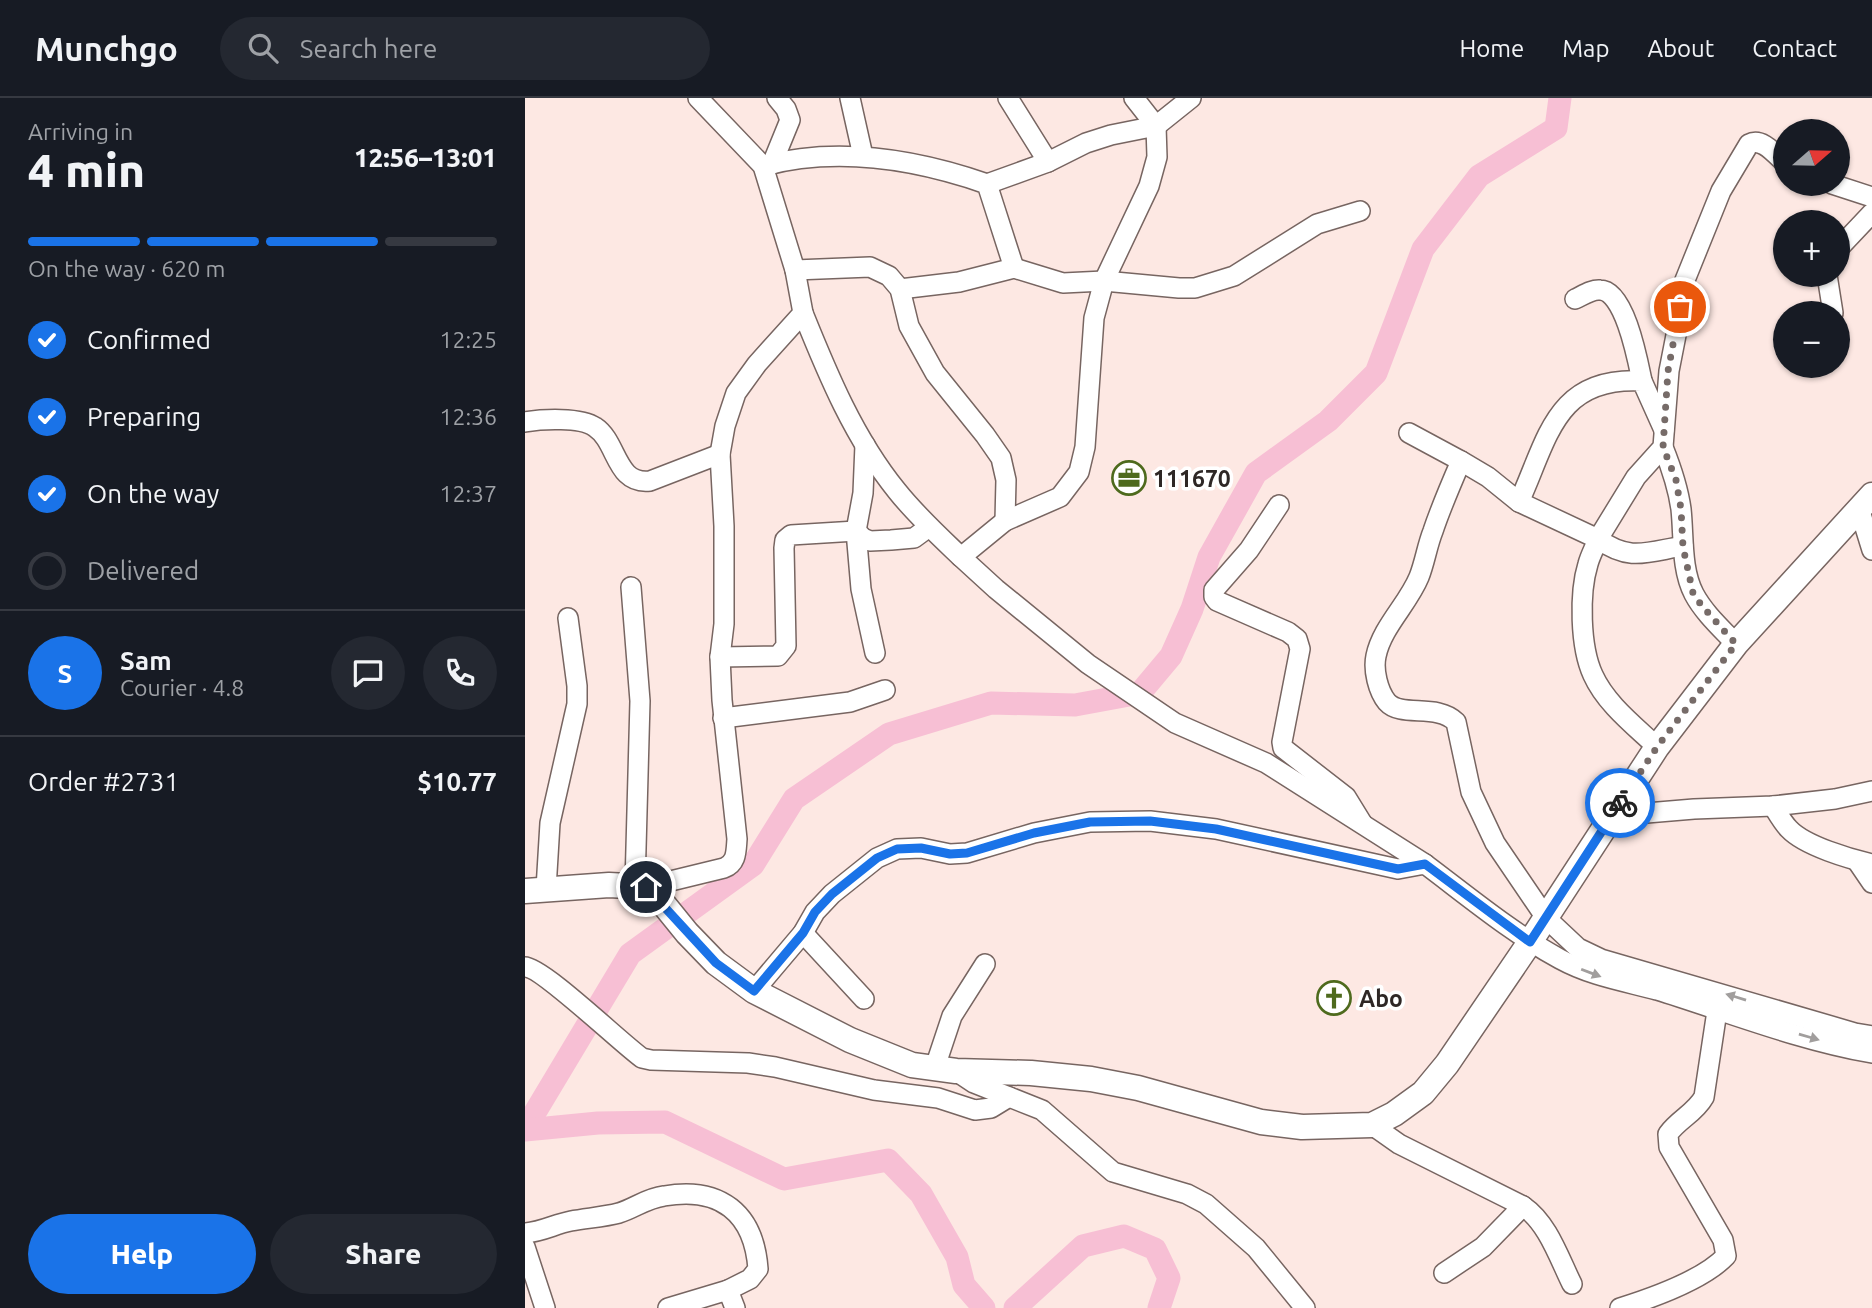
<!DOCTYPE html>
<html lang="en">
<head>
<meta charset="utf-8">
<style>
  body { margin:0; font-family:Ubuntu,sans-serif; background:#242831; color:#f1f3f6; height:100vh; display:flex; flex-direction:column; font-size:26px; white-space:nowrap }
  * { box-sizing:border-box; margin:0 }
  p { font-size:23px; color:#9ea1a6 }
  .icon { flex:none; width:38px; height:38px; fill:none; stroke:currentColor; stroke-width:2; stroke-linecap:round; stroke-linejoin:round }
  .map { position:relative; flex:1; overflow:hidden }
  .drawer { display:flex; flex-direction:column; background:#171b24; width:525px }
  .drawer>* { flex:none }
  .needle { width:46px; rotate:70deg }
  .fabs { position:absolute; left:1248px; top:21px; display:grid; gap:14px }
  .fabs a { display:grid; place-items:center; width:77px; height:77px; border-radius:50%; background:#171b24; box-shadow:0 2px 5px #0004; font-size:35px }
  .pin { position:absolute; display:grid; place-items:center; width:60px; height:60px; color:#fff; margin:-30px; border:4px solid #fff; border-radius:50%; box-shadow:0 2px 7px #0007 }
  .courier { position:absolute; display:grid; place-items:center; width:70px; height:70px; margin:-35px; border:5px solid #1a73e8; border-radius:50%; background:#fff; color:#222; box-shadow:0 2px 9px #0007 }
  .headline em { font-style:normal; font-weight:800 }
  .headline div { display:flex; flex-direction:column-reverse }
  .headline { display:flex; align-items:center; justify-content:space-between; height:119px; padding:0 28px }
  h1 { font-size:46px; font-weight:800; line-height:52px }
  .bar { display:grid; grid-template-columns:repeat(4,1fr); gap:10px 7px; align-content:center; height:84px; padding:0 28px }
  .bar i { height:9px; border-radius:5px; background:#363941 }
  .bar .selected { background:#1a73e8 }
  .bar p { grid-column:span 4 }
  .line { display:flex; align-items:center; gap:18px; padding:0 28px; border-top:2px solid #363941 }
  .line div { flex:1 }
  .round { display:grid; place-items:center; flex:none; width:74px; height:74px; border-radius:37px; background:#242831 }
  ol { padding:0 28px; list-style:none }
  li { display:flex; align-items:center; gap:21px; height:77px }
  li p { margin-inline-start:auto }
  li .icon { padding:7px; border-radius:50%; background:#1a73e8; color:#fff; stroke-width:4 }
  li:last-child { color:#9ea1a6 }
  li i { width:38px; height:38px; border:4px solid #363941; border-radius:50% }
  .action { display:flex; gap:14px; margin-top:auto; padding:14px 28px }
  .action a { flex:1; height:80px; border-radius:42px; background:#1a73e8; color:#fff; font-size:28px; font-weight:800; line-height:80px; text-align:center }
  .action a+a { background:#242831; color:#f1f3f6 }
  header { display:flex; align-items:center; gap:42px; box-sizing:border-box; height:98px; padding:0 35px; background:#171b24; border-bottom:2px solid #363941 }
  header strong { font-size:33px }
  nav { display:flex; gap:38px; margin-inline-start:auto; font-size:24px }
  .search { width:490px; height:63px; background:#242831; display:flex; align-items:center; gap:18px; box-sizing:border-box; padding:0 24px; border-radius:38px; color:#9ea1a6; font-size:26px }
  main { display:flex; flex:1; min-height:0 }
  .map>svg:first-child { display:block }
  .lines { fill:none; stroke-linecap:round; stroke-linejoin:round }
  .river { stroke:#f7bfd4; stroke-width:23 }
  .minor-casing { stroke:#776561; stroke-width:22 }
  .major-casing { stroke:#776561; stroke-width:27 }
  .minor { stroke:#fff; stroke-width:19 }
  .major { stroke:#fff; stroke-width:24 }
  .oneway { fill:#a19e9d }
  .done { stroke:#766b68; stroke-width:7; stroke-dasharray:0 12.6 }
  .route { stroke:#1a73e8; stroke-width:9 }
  .labels { text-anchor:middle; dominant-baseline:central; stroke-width:7; stroke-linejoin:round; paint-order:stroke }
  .poi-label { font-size:23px; font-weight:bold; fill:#2e2725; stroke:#fff; text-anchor:start }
</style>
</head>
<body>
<header>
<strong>Munchgo</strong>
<div class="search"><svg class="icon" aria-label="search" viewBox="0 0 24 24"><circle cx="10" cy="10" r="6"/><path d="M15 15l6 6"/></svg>Search here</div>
<nav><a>Home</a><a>Map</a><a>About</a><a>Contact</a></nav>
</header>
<main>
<section class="drawer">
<div class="headline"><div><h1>4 min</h1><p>Arriving in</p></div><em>12:56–13:01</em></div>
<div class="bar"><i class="selected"></i><i class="selected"></i><i class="selected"></i><i></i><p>On the way · 620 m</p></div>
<ol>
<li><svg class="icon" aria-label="check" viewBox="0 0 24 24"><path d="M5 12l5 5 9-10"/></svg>Confirmed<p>12:25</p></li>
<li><svg class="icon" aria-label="check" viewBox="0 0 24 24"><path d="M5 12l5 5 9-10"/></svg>Preparing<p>12:36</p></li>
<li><svg class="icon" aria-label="check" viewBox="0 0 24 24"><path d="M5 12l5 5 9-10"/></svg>On the way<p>12:37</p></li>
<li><i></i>Delivered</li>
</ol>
<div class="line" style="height:126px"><b class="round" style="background:#1a73e8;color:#fff">S</b><div><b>Sam</b><p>Courier · 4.8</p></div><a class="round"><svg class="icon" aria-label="chat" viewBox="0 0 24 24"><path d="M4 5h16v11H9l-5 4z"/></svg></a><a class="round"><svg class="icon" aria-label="phone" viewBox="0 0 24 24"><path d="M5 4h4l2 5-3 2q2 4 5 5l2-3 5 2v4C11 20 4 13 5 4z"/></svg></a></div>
<div class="line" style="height:91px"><div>Order #2731</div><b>$10.77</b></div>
<div class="action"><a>Help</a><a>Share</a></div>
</section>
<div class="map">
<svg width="1347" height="1210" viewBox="0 0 1347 1210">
  <rect width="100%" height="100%" fill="#fde8e3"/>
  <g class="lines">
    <g class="river">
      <path d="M0,1031l105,-175 123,-89 41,-66 95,-65 102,-31 84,2 65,-12 31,-37 21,-47 17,-52 47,-84 72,-52 48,-48 47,-124 56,-73 77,-48 4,-30"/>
      <path d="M0,1032l73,-7 67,-1 119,57 104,-19 33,34 36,63 7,28 20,23"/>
      <path d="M490,1210l68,-62 41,-10 31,13 14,29 -10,30"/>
    </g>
    <g class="minor-casing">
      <g id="minor">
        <path d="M325,0l13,58"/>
        <path d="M483,0l40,64"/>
        <path d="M609,0l22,28 35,-28"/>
        <path d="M247,66l18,-44 -4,-11 -9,-11"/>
        <path d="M238,68c75,-20 152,-7 224,18l27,84"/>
        <path d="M1307,86l40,13"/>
        <path d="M1312,152l35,-37"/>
        <path d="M270,172l75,-3 19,9 11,13 9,37 26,47 50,62 16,23 5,22 -1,41"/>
        <path d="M1302,177l6,38"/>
        <path d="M375,191l59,-7 55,-14 49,15 41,-2 75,7h16l39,-12 83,-52 43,-13"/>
        <path d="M1050,201c7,-3 17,-10 25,-9 25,0 38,72 42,91"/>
        <path d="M278,215c25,62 51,125 94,178 19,24 42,45 64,66l44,-36 55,-24 19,-25 6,-25 9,-129 10,-37 45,-95 8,-29 -1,-31 -45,9 -25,8 -38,19 -61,22"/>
        <path d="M0,324c17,-3 56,-5 70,5 23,15 20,58 55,54l70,-27"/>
        <path d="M884,335l52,28c-10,23 -20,46 -28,70 -6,15 -8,31 -14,46 -11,27 -37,50 -43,79 -3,14 2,35 11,46 14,16 50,1 69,20l15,70 24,51 51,75 32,30 23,11 254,74 17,3"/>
        <path d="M340,347l-2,48 -7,38 5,58 14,64"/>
        <path d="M1138,349c8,20 15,40 18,62 3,28 0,60 13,85 10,19 28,35 42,50"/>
        <path d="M936,363l27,16 31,25 79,37 38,-62 27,-30 6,-76 9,-46 3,-35 40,-99 28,-47c13,-7 26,10 36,19"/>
        <path d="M994,404c29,-63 36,-126 123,-121l22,49"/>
        <path d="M754,407l-30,45 -35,40v7l3,4 71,31 9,7 3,10 -18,93 1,6 63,49 16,26"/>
        <path d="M1334,410l13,42"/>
        <path d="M436,459l35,32 92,75 87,59 91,40 159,101"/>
        <path d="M106,489l9,114 -5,184"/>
        <path d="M195,559l58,-1 8,-10 -2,-98 1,-8 6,-5 65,-4 7,7 7,3 21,-1 23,-2 15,-11"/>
        <path d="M198,620l127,-16 35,-12"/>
        <path d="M1132,649c-22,-21 -51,-43 -64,-72 -13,-28 -14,-82 -5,-111 2,-8 7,-17 10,-25 32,23 49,13 85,7"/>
        <path d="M1248,708c5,8 10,17 16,23 16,17 61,30 83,35"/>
        <path d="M1086,718l83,-7 79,-3 62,-7 37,-8"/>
        <path d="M1332,763l15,22"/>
        <path d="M121,789l78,-19c13,-5 12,-17 13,-29l-15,-139 -2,-43 4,-33v-98l-4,-72 5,-28 11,-33 21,-29 46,-51 -8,-43 -32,-104 -65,-68"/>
        <path d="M21,791l4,-66 27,-119v-18l-9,-68"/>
        <path d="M278,835l61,66"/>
        <path d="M0,869c17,0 96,76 117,91l9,2 97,3 27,4 99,23 64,8 37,12 16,-2 18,-11"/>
        <path d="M229,893l49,-58 12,-21 17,-18 45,-36 20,-9 24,-1 29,6 17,-1 67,-20 56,-11 60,-1 66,8 182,40 27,-5c44,33 87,69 135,95 31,17 63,22 97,31 71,22 141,50 215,63"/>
        <path d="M410,969l17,-51 33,-52"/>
        <path d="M431,973l18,12 68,27 71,62 74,22 19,10 50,44 49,60"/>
        <path d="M847,1027l27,19 124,62 -40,41 -39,26"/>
        <path d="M998,1108c25,17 36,52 49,78"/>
        <path d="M0,1135c17,-1 30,-9 46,-12 16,-3 33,-4 48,-8 16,-5 28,-15 45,-17 56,-10 90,17 94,73l-8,10 -22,11"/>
        <path d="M0,1149l20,61"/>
        <path d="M143,1210l60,-18 7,18"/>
        <path d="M1095,1210c32,-10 83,-28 106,-52l-3,-16 -54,-93 -1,-13c11,-15 27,-21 36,-37l13,-86"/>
      </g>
    </g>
    <g class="major-casing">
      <path id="major" d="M0,793l84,-6 37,2 11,9 30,37 29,30 38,28 96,49 62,25 44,6 75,2 60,6 47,9 123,34 41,5 70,-2 22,-11 29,-21 24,-29 83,-122 127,-195 79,-103 136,-149"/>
    </g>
    <use href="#minor" class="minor"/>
    <use href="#major" class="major"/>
  </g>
  <defs><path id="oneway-solid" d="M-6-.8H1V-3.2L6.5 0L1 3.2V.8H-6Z" transform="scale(1.75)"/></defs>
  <g class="oneway">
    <use href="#oneway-solid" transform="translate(1066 875) rotate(21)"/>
    <use href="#oneway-solid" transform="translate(1211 899) rotate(-163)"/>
    <use href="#oneway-solid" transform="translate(1284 939) rotate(16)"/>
  </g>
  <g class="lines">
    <path class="done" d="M1095,705l37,-56 79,-103 -34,-38 -9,-13 -10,-46 -2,-38 -5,-29 -13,-33 5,-76 12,-64"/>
    <path class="route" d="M121,789l70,76 38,28 49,-58 12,-21 17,-18 45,-36 20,-9 24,-1 29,6 17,-1 67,-20 56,-11 60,-1 66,8 182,40 27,-5 105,78 90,-139"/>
  </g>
  <defs>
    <g id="office-ring" transform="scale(1.75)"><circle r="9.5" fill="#fff" stroke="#4e6a1d" stroke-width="1.5"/><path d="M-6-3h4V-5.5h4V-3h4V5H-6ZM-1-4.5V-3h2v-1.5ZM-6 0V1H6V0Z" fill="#4e6a1d"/></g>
    <g id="church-ring" transform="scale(1.75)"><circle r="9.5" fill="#fff" stroke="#4e6a1d" stroke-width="1.5"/><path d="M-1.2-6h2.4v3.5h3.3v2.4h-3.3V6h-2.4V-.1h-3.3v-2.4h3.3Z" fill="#4e6a1d"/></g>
  </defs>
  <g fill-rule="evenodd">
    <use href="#office-ring" x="604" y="380"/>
    <use href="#church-ring" x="809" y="900"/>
  </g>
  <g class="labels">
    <g class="poi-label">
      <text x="628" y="380">111670</text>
      <text x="834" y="900">Abo</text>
    </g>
  </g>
</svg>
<div class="fabs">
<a><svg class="needle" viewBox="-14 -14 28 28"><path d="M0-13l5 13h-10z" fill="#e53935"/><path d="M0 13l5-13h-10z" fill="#9ea1a6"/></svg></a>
<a>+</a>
<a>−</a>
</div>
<div class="pin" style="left:1155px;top:209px;background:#ea580c"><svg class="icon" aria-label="bag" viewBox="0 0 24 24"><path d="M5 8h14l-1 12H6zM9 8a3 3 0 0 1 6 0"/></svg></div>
<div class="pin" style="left:121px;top:789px;background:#1f2937"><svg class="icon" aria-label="home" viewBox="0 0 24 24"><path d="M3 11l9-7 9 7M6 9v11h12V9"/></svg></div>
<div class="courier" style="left:1095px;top:705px"><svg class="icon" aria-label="bike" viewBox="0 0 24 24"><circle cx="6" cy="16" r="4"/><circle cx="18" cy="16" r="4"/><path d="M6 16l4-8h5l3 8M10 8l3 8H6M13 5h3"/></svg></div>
</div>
</main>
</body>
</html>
